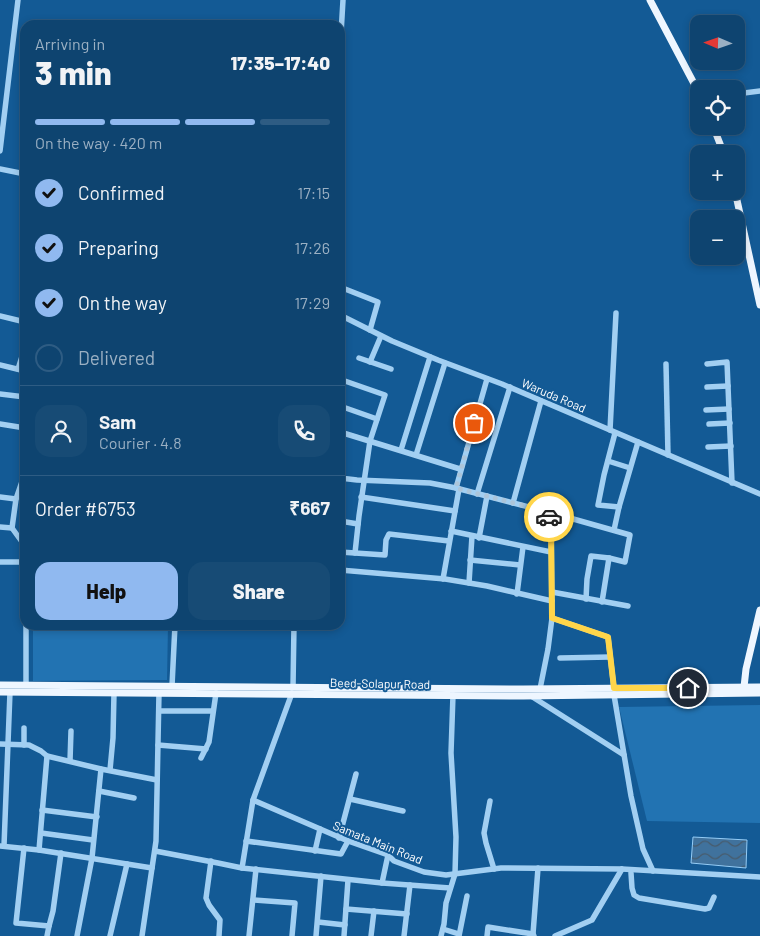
<!DOCTYPE html>
<html lang="en">
<head>
<meta charset="utf-8">
<style>
  body { margin:0; font-family:Barlow,sans-serif; background:#174b75; color:#f1f3f6; height:100vh; display:flex; flex-direction:column; font-size:19px; white-space:nowrap }
  * { box-sizing:border-box; margin:0 }
  p { font-size:16px; color:#9bb0c3 }
  .icon { flex:none; width:28px; height:28px; fill:none; stroke:currentColor; stroke-width:2; stroke-linecap:round; stroke-linejoin:round }
  .map { position:relative; flex:1; overflow:hidden }
  .drawer { position:absolute; left:20px; top:20px; width:325px; height:610px; display:flex; flex-direction:column; background:#0e4470; border-radius:15px; box-shadow:0 2px 8px #0003,0 0 0 1px #2e5c83 }
  .drawer>* { flex:none }
  .needle { width:32px; rotate:272deg }
  .tools { position:absolute; left:690px; top:15px; display:grid; gap:10px }
  .tools a { display:grid; place-items:center; width:55px; height:55px; border-radius:10px; background:#0e4470; box-shadow:0 2px 8px #0003,0 0 0 1px #2e5c83; font-size:25px }
  .pin { position:absolute; display:grid; place-items:center; width:42px; height:42px; color:#fff; margin:-21px; border:2px solid #fff; border-radius:50%; box-shadow:0 1px 5px #0007 }
  .courier { position:absolute; display:grid; place-items:center; width:50px; height:50px; margin:-25px; border:4px solid #ffd54a; border-radius:50%; background:#fff; color:#222; box-shadow:0 1px 6px #0007 }
  .overview em { font-style:normal; font-weight:800 }
  .overview div { display:flex; flex-direction:column-reverse }
  .overview { display:flex; align-items:center; justify-content:space-between; height:85px; padding:0 15px }
  h1 { font-size:32px; font-weight:800; line-height:38px }
  .bar { display:grid; grid-template-columns:repeat(4,1fr); gap:8px 5px; align-content:center; height:60px; padding:0 15px }
  .bar i { height:6px; border-radius:4px; background:#2e5c83 }
  .bar .current { background:#90b9f0 }
  .bar p { grid-column:span 4 }
  .line { display:flex; align-items:center; gap:12px; padding:0 15px; border-top:1px solid #2e5c83 }
  .line div { flex:1 }
  .round { display:grid; place-items:center; flex:none; width:52px; height:52px; border-radius:15px; background:#174b75 }
  ol { padding:0 15px; list-style:none }
  li { display:flex; align-items:center; gap:15px; height:55px }
  li p { margin-inline-start:auto }
  li .icon { padding:5px; border-radius:50%; background:#90b9f0; color:#111; stroke-width:4 }
  li:last-child { color:#9bb0c3 }
  li i { width:28px; height:28px; border:2px solid #2e5c83; border-radius:50% }
  .cta { display:flex; gap:10px; margin-top:auto; padding:10px 15px }
  .cta a { flex:1; height:58px; border-radius:15px; background:#90b9f0; color:#111; font-size:20px; font-weight:800; line-height:58px; text-align:center }
  .cta a+a { background:#174b75; color:#f1f3f6 }
  .map>svg:first-child { display:block }
  .garden { fill:#2273b2 }
  .water { fill:url(#water-waves); stroke:#94ccf6 }
  .lines { fill:none; stroke-linecap:round; stroke-linejoin:round }
  .minor { stroke:#a2cff2; stroke-width:5.5 }
  .major { stroke:#eef6ff; stroke-width:7 }
  .done { stroke:#acc5da; stroke-width:5; stroke-dasharray:0 9 }
  .route { stroke:#ffd54a; stroke-width:6 }
  .labels { text-anchor:middle; dominant-baseline:central; stroke-width:4; stroke-linejoin:round; paint-order:stroke }
  .street-label { font-size:12px; fill:#fff; stroke:#135a95 }
</style>
</head>
<body>
<div class="map">
<svg width="760" height="936" viewBox="0 0 760 936">
  <defs>
    <pattern id="water-waves" width="16" height="10" patternUnits="userSpaceOnUse" patternTransform="scale(1.25)"><rect width="16" height="10" fill="#40729d"/><path d="M0 5q4-4 8 0t8 0" fill="none" stroke="#475b6c"/></pattern>
  </defs>
  <rect width="100%" height="100%" fill="#135a95"/>
  <g class="garden">
    <path d="M33,625h135l-1,55 -134,1z"/>
    <path d="M760,705v118l-113,-2 -28,-114z"/>
  </g>
  <path class="water" d="M693,837l54,3 -1,28 -55,-5z"/>
  <g class="lines">
    <g class="minor">
      <path d="M340,51l3,-51"/>
      <path d="M736,94l24,-3"/>
      <path d="M0,151l18,-151"/>
      <path d="M0,169l25,5"/>
      <path d="M340,287l38,15 -8,28"/>
      <path d="M340,315l52,26 46,19 64,24 258,110"/>
      <path d="M0,316l25,6"/>
      <path d="M359,358l32,11"/>
      <path d="M370,362l11,-26"/>
      <path d="M666,364l2,91"/>
      <path d="M707,364l20,-2 5,121"/>
      <path d="M0,365l25,6"/>
      <path d="M18,369l7,-22"/>
      <path d="M342,380l43,15 -15,46 -11,75 -4,37"/>
      <path d="M707,387l21,-1"/>
      <path d="M0,394l25,3"/>
      <path d="M340,406l37,13"/>
      <path d="M706,410l23,-1"/>
      <path d="M0,424l25,4"/>
      <path d="M709,424l21,-1"/>
      <path d="M610,430l6,-117"/>
      <path d="M340,432l120,37"/>
      <path d="M615,433l-11,42 -6,30 21,2"/>
      <path d="M708,447l23,-1"/>
      <path d="M401,450l29,-93"/>
      <path d="M416,455l29,-92"/>
      <path d="M340,460l3,1 -3,14"/>
      <path d="M608,461l22,7"/>
      <path d="M25,473l-9,26 -4,29 13,18"/>
      <path d="M340,478l17,2 73,3 26,5 96,25 78,22 -5,27 -16,-4 -18,-2 -4,23 -1,20"/>
      <path d="M456,488l31,-109"/>
      <path d="M477,494l33,-107"/>
      <path d="M0,497l16,2"/>
      <path d="M361,497l94,14"/>
      <path d="M513,503l28,-102"/>
      <path d="M340,521l18,3"/>
      <path d="M0,527l12,1"/>
      <path d="M614,530l5,-23 19,-65"/>
      <path d="M451,531l100,21"/>
      <path d="M479,538l8,-42"/>
      <path d="M340,552l45,3 1,-15 3,-6 60,7"/>
      <path d="M470,560l50,5"/>
      <path d="M0,562h25"/>
      <path d="M340,570l105,9 42,7 65,15"/>
      <path d="M443,579l16,-90"/>
      <path d="M469,583l3,-47"/>
      <path d="M552,592l76,14"/>
      <path d="M517,594l6,-47"/>
      <path d="M602,602l7,-44"/>
      <path d="M552,618l56,19 6,52"/>
      <path d="M560,658l50,-1"/>
      <path d="M26,685v-60"/>
      <path d="M172,686l3,-61"/>
      <path d="M293,687l1,-62"/>
      <path d="M540,689l8,-40 4,-31 -1,-95 -3,-11"/>
      <path d="M292,693l-39,107 -11,68 140,15 68,5"/>
      <path d="M614,695l17,101 12,53 10,22"/>
      <path d="M531,696l93,59"/>
      <path d="M159,711h54"/>
      <path d="M0,744l29,1 12,6 6,5 54,13 56,11"/>
      <path d="M24,745v-17"/>
      <path d="M158,745l48,4"/>
      <path d="M201,758l8,-16 7,-49"/>
      <path d="M70,761l1,-30"/>
      <path d="M110,770l3,-32 1,-45"/>
      <path d="M99,791l35,7"/>
      <path d="M350,799l53,12"/>
      <path d="M253,800l95,41 40,14 6,6 30,11 22,3 55,-7 121,1 138,8"/>
      <path d="M490,801l-6,32 2,10 8,26"/>
      <path d="M42,810l55,7"/>
      <path d="M41,833l52,7"/>
      <path d="M339,838l17,-64"/>
      <path d="M246,841l95,13 7,-13"/>
      <path d="M0,846l39,4 113,18"/>
      <path d="M4,846l6,-154"/>
      <path d="M24,848l-8,75 33,3 4,-15 8,-58"/>
      <path d="M39,850l8,-94"/>
      <path d="M155,851l63,12 24,5"/>
      <path d="M315,851l5,-22"/>
      <path d="M211,861l-5,37 3,7 11,15 -1,16"/>
      <path d="M631,873l1,15 2,7 5,3 66,11 4,-1 5,-11"/>
      <path d="M382,883l6,-28"/>
      <path d="M253,900l42,3 -3,33"/>
      <path d="M346,909l61,5"/>
      <path d="M318,922l27,3"/>
      <path d="M443,929l16,5"/>
      <path d="M533,934l5,-66"/>
      <path d="M47,936l2,-10"/>
      <path d="M77,936l15,-78 9,-89"/>
      <path d="M110,936l17,-72"/>
      <path d="M142,936l14,-95 3,-148"/>
      <path d="M249,936l7,-67"/>
      <path d="M316,936l5,-60"/>
      <path d="M344,936l4,-56"/>
      <path d="M371,936l3,-25"/>
      <path d="M404,936l6,-51"/>
      <path d="M441,936l3,-12 2,-21 9,-29 1,-37 -5,-84 2,-58"/>
      <path d="M459,936l8,-40"/>
      <path d="M487,936l1,-9 45,7 1,2"/>
      <path d="M555,936l37,-16 30,-51"/>
    </g>
    <g class="major">
      <path d="M650,0l49,93"/>
      <path d="M713,126l11,28"/>
      <path d="M735,191l25,114"/>
      <path d="M0,685l523,4 237,-2"/>
      <path d="M744,687l2,-18 14,-59"/>
      <path d="M0,692l523,4 237,-3"/>
    </g>
  </g>
  <g class="lines">
    <path class="done" d="M474,423l-18,65 92,24 1,5"/>
    <path class="route" d="M549,517l2,6 1,95 56,19 6,51h74"/>
  </g>
  <g class="labels">
    <g class="street-label">
      <text transform="translate(554 395) rotate(23)">Waruda Road</text>
      <text transform="translate(380 683) rotate(1)">Beed-Solapur Road</text>
      <text transform="translate(378 842) rotate(22)">Samata Main Road</text>
    </g>
  </g>
</svg>
<div class="tools">
<a><svg class="needle" viewBox="-14 -14 28 28"><path d="M0-13l5 13h-10z" fill="#e53935"/><path d="M0 13l5-13h-10z" fill="#9bb0c3"/></svg></a>
<a><svg class="icon" aria-label="locate" viewBox="0 0 24 24"><circle cx="12" cy="12" r="6"/><path d="M12 2v4M12 18v4M2 12h4M18 12h4"/></svg></a>
<a>+</a>
<a>−</a>
</div>
<div class="pin" style="left:474px;top:423px;background:#ea580c"><svg class="icon" aria-label="bag" viewBox="0 0 24 24"><path d="M5 8h14l-1 12H6zM9 8a3 3 0 0 1 6 0"/></svg></div>
<div class="pin" style="left:688px;top:688px;background:#1f2937"><svg class="icon" aria-label="home" viewBox="0 0 24 24"><path d="M3 11l9-7 9 7M6 9v11h12V9"/></svg></div>
<div class="courier" style="left:549px;top:517px"><svg class="icon" aria-label="car" viewBox="0 0 24 24"><path d="M5 17H2v-5l4-1 3-4h7l3 4 3 1v5h-3M9 17h6M6 11h13"/><circle cx="7" cy="17" r="2"/><circle cx="17" cy="17" r="2"/></svg></div>
<section class="drawer">
<div class="overview"><div><h1>3 min</h1><p>Arriving in</p></div><em>17:35–17:40</em></div>
<div class="bar"><i class="current"></i><i class="current"></i><i class="current"></i><i></i><p>On the way · 420 m</p></div>
<ol>
<li><svg class="icon" aria-label="check" viewBox="0 0 24 24"><path d="M5 12l5 5 9-10"/></svg>Confirmed<p>17:15</p></li>
<li><svg class="icon" aria-label="check" viewBox="0 0 24 24"><path d="M5 12l5 5 9-10"/></svg>Preparing<p>17:26</p></li>
<li><svg class="icon" aria-label="check" viewBox="0 0 24 24"><path d="M5 12l5 5 9-10"/></svg>On the way<p>17:29</p></li>
<li><i></i>Delivered</li>
</ol>
<div class="line" style="height:90px"><a class="round"><svg class="icon" aria-label="person" viewBox="0 0 24 24"><circle cx="12" cy="8" r="4"/><path d="M4 21q1-7 8-7t8 7"/></svg></a><div><b>Sam</b><p>Courier · 4.8</p></div><a class="round"><svg class="icon" aria-label="phone" viewBox="0 0 24 24"><path d="M5 4h4l2 5-3 2q2 4 5 5l2-3 5 2v4C11 20 4 13 5 4z"/></svg></a></div>
<div class="line" style="height:65px"><div>Order #6753</div><b>₹667</b></div>
<div class="cta"><a>Help</a><a>Share</a></div>
</section>
</div>
</body>
</html>
